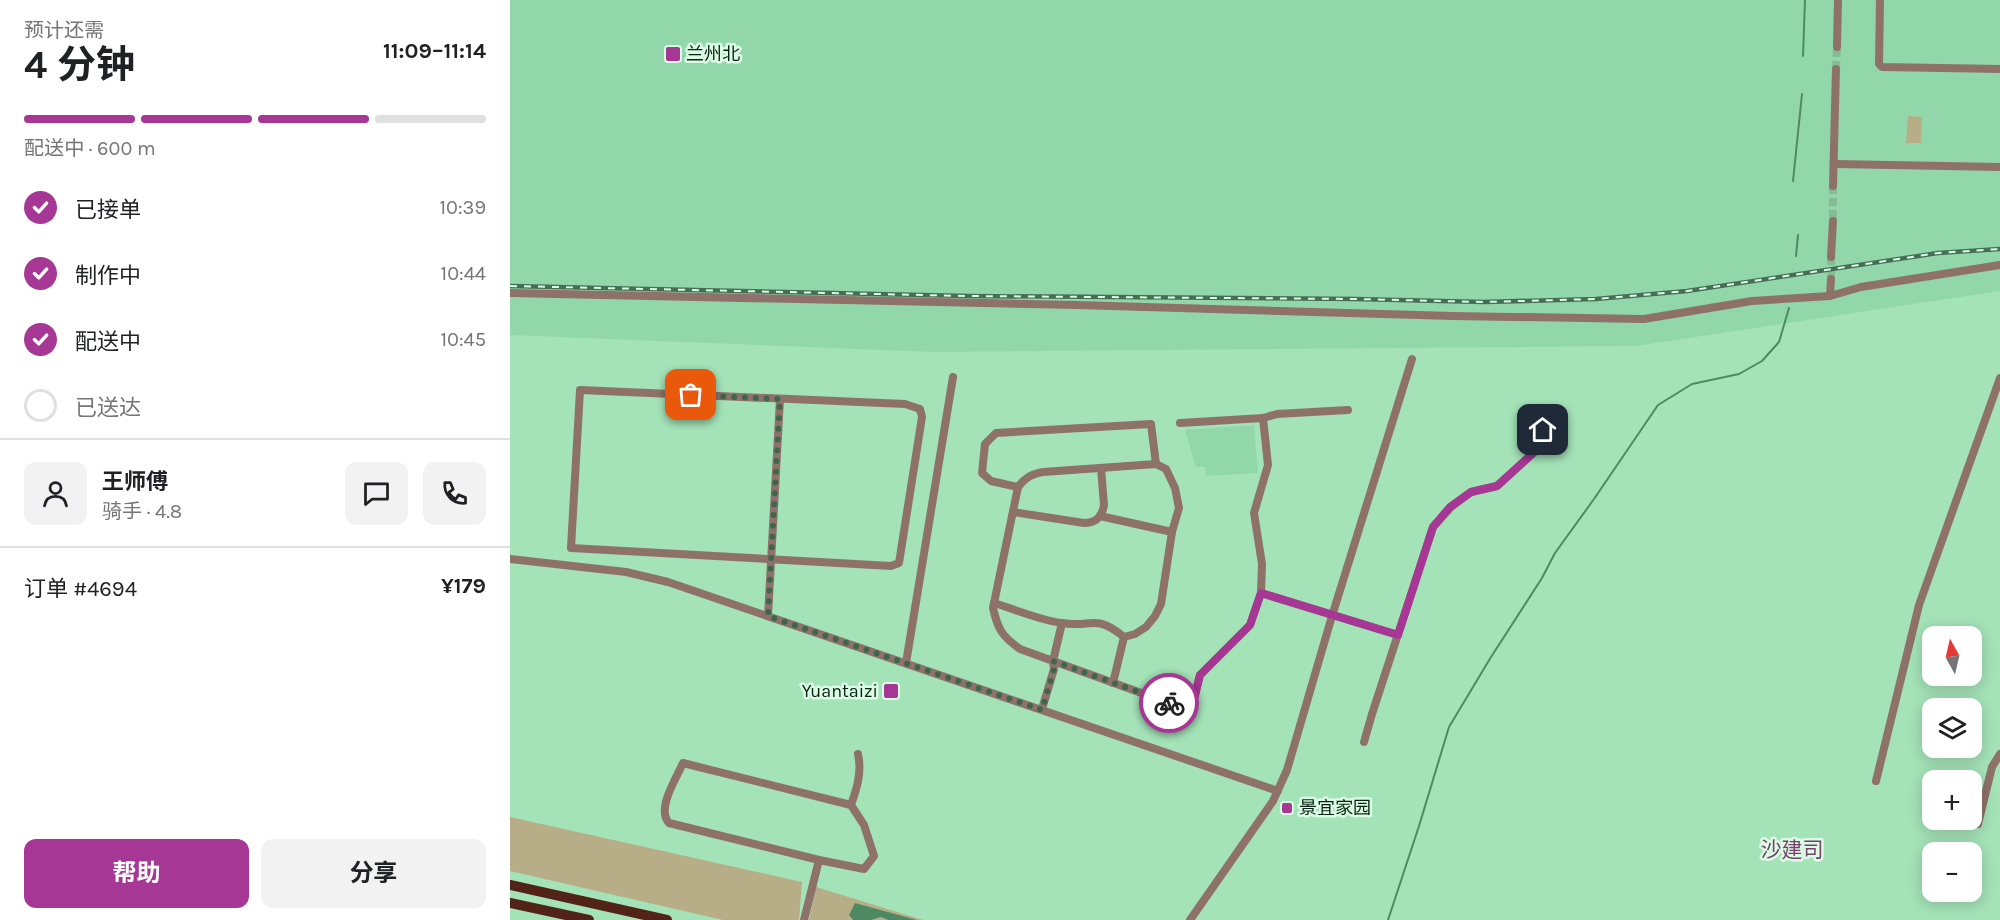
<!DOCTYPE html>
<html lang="zh">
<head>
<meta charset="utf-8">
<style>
  body { margin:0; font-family:Karla,"Noto Sans SC",sans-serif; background:#f2f2f2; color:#202124; height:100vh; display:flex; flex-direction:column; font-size:22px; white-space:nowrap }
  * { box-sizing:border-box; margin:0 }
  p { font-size:20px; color:#757577 }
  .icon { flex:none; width:33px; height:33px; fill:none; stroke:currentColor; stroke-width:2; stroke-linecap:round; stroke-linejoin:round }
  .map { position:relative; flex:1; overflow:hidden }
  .sheet { display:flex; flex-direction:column; background:#fff; width:510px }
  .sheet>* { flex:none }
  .needle { width:39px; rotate:352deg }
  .buttons { position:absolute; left:1412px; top:626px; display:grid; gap:12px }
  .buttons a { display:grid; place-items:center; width:60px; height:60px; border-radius:12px; background:#fff; box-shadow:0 3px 15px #0003; font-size:30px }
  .pin { position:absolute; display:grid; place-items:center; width:51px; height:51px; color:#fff; margin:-26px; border-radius:12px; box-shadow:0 3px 9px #0006 }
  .courier { position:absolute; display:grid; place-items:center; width:60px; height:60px; margin:-30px; border:4px solid #a73795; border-radius:50%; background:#fff; color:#222; box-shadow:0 2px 8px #0007 }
  .overview em { font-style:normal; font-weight:700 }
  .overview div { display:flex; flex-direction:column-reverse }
  .overview { display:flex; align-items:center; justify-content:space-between; height:102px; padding:0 24px }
  h1 { font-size:39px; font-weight:700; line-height:45px }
  .bar { display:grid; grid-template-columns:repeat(4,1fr); gap:9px 6px; align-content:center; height:72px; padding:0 24px }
  .bar i { height:8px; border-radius:4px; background:#e0e0e0 }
  .bar .selected { background:#a73795 }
  .bar p { grid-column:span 4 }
  .line { display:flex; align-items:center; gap:15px; padding:0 24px; border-top:2px solid #e0e0e0 }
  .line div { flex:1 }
  .round { display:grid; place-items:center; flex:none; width:63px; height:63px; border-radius:12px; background:#f2f2f2 }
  ol { padding:0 24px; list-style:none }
  li { display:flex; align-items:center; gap:18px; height:66px }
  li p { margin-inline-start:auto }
  li .icon { padding:6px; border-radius:50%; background:#a73795; color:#fff; stroke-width:4 }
  li:last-child { color:#757577 }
  li i { width:33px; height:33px; border:3px solid #e0e0e0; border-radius:50% }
  .cta { display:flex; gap:12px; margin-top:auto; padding:12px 24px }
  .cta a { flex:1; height:69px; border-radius:12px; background:#a73795; color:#fff; font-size:24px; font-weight:700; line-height:69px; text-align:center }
  .cta a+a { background:#f2f2f2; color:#202124 }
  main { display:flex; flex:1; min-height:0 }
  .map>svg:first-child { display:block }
  .built { fill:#92d7aa }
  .green { fill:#b7ad87 }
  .water { fill:#4f8964 }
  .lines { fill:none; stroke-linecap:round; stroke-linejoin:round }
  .stream { stroke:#4f8964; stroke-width:2 }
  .minor-tunnel { stroke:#85bc97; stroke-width:8; stroke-dasharray:8 4; stroke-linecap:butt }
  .minor { stroke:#8e726a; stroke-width:8 }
  .major { stroke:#522419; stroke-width:10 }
  .rail-casing { stroke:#466e54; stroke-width:4.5 }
  .rail { stroke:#dcfbe5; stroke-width:2; stroke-dasharray:7; stroke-linecap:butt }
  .done { stroke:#3f664d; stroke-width:6; stroke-dasharray:0 10.8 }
  .route { stroke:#a73795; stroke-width:8 }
  .poi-dot { fill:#a73795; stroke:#dcfbe5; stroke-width:2 }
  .labels { text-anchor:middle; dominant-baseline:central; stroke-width:5; stroke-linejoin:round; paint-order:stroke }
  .poi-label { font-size:18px; fill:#092213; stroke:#dcfbe5; text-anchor:start }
  .quarter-label { font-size:21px; fill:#783f6c; stroke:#dcfbe5 }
</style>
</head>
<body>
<main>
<section class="sheet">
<div class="overview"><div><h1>4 分钟</h1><p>预计还需</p></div><em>11:09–11:14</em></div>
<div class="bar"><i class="selected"></i><i class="selected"></i><i class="selected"></i><i></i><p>配送中 · 600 m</p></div>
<ol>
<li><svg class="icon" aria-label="check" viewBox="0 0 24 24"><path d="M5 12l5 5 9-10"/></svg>已接单<p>10:39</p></li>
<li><svg class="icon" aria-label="check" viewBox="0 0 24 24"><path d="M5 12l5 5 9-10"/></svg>制作中<p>10:44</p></li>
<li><svg class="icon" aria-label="check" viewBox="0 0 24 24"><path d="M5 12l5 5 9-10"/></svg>配送中<p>10:45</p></li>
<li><i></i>已送达</li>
</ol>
<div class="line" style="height:108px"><a class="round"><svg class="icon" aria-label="person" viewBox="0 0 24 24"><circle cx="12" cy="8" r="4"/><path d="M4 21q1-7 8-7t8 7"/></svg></a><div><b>王师傅</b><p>骑手 · 4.8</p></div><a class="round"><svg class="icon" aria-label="chat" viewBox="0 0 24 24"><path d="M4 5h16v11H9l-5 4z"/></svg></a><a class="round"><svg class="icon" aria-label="phone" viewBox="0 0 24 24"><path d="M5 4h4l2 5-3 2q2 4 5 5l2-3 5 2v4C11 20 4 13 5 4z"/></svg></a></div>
<div class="line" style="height:78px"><div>订单 #4694</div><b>¥179</b></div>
<div class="cta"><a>帮助</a><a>分享</a></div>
</section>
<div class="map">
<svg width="1490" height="920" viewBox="0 0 1490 920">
  <rect width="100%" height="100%" fill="#a4e3b8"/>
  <g class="built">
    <path d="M0,0h1490v291l-364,55 -704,6 -422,-17z"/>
    <path d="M744,425l4,48 -52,3 -1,-9h-9l-11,-37z"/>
  </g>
  <g class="green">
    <path d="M1398,116l14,1 -1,26h-15z"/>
    <path d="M0,817l292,65 -3,38h-76l-213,-49z"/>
    <path d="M306,887l107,33h-114z"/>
  </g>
  <path class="water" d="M345,903l62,17h-29l-7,-3 -10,3h-18l-4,-5z"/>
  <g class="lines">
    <g class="stream">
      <path d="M1293,56l2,-56"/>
      <path d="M1283,181l9,-87"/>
      <path d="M1286,256l2,-21"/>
      <path d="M878,920l31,-94 30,-99 42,-70 51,-79 13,-25 39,-54 64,-94 34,-21 47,-10 23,-13 17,-19 10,-34"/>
    </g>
    <g class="minor-tunnel">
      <path d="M1326,69l1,-22"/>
      <path d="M1323,186v35"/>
      <path d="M1321,257v22"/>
    </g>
    <g class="minor">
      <path d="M1370,0l-1,64 3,3 118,2"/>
      <path d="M1327,47l1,-47"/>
      <path d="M1325,164l165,3"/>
      <path d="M1323,186l3,-117"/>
      <path d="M1321,257l2,-36"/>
      <path d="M0,293l567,12 376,11 191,3 108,-18 78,-5 31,-9 139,-22"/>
      <path d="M1320,296l1,-17"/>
      <path d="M70,390l325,14 15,5 2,8 -23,146 -8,3 -320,-18z"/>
      <path d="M670,423l83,-5 14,-4 71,-4"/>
      <path d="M508,487l-27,-6 -9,-8 3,-29 11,-11 155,-9 5,40"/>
      <path d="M503,512l71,11c12,0 18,-6 20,-18l-3,-37"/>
      <path d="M590,516l72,16"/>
      <path d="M0,559l116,13 42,10 610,209"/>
      <path d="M751,593l137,42"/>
      <path d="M484,603c20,6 48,18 68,20 31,5 32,-10 62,14"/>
      <path d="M258,616l12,-217"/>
      <path d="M614,637l11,-3 11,-7 9,-11 6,-12 11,-72 7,-24 -4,-20 -9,-19 -10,-5 -113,8c-12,2 -18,6 -25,15l-25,121c5,22 9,28 27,41l171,62 9,-36 50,-50 11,-32 1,-29 -8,-51 14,-48 -5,-47"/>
      <path d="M396,663l47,-286"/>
      <path d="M603,683l11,-46"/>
      <path d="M532,709l12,-40 -1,-8 9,-38"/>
      <path d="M854,742l8,-28 61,-187 18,-20 20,-15 26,-6 45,-41 1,-15"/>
      <path d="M173,763l168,42 13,20 10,31 -10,13 -45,-9 -150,-37c-13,-14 7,-44 14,-60z"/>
      <path d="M1366,781l43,-176 81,-227"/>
      <path d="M341,805c6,-17 11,-33 7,-51"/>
      <path d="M1468,824l14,-57 8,-13"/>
      <path d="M294,920l15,-60"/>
      <path d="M680,920l83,-119 14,-31 45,-154 80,-257"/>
    </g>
    <g class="major">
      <path d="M0,885l157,35"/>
      <path d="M0,903l79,17"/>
    </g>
    <g class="rail-casing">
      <path id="rail" d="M0,286l458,10 387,3 129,3 112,-3 91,-8 251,-38 62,-4"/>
    </g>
    <use href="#rail" class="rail"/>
  </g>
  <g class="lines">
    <path class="done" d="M181,395l89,4 -12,217 274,94 12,-41 -1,-8 116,42"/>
    <path class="route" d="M659,703l22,8 9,-36 50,-50 11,-32 137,42 35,-108 17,-20 21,-15 26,-6 45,-41 1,-15"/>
  </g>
  <g class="poi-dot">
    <rect x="155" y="46" width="16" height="16" rx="3"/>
    <rect x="373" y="683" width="16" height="16" rx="3"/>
    <rect x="771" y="802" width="12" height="12" rx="3"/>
  </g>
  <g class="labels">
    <g class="poi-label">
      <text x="176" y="54">兰州北</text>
      <text x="368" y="691" text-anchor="end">Yuantaizi</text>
      <text x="789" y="808">景宜家园</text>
    </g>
    <g class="quarter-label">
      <text x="1282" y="850">沙建司</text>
    </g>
  </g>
</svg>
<div class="buttons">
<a><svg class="needle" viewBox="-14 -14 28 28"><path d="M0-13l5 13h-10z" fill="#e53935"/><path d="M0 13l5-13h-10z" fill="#757577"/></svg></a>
<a><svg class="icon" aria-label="layers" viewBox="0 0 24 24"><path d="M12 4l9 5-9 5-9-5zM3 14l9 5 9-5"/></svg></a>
<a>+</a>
<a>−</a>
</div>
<div class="pin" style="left:181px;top:395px;background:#ea580c"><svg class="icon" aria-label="bag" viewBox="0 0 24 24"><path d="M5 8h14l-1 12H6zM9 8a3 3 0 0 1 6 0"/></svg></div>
<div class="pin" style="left:1033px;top:430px;background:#1f2937"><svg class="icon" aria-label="home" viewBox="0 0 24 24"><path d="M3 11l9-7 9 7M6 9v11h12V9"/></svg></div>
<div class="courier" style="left:659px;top:703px"><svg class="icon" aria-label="bike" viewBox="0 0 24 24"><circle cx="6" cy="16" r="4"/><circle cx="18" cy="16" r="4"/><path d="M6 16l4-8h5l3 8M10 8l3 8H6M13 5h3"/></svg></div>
</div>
</main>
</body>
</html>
